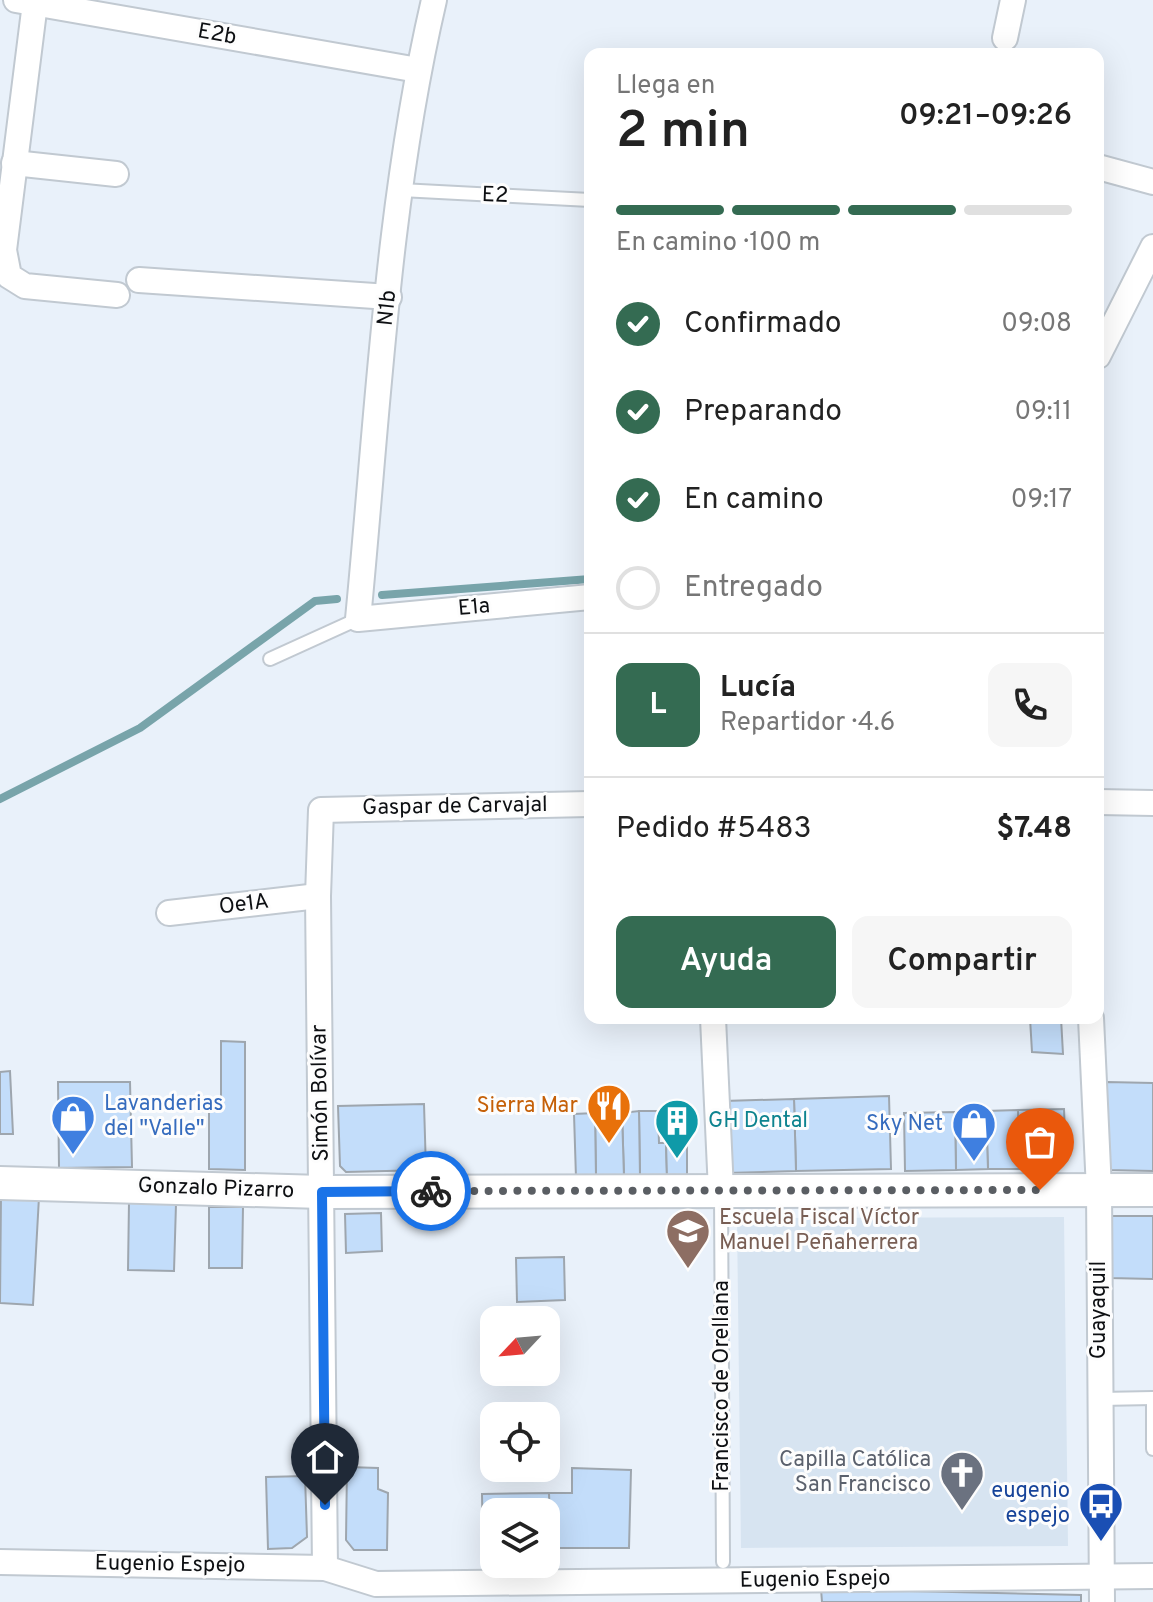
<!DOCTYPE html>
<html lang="es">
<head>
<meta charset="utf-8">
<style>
  body { margin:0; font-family:Overpass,sans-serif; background:#f6f6f6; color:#222; height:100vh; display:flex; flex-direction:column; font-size:30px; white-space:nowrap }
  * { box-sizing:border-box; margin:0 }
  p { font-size:26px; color:#767676 }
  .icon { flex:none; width:44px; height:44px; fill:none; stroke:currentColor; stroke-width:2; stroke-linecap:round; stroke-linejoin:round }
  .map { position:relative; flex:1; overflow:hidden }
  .drawer { position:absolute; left:584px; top:48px; width:520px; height:976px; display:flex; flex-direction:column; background:#fff; border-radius:16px; box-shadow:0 8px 32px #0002 }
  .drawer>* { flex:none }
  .needle { width:52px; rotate:244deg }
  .buttons { position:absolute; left:480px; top:1306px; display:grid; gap:16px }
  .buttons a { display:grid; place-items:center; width:80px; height:80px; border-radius:16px; background:#fff; box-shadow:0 8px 32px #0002; font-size:40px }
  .pin { position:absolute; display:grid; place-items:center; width:68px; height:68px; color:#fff; margin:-82px -34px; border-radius:50% 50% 50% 0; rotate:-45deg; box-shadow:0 0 8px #0007 }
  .pin .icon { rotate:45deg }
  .courier { position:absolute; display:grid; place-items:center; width:80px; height:80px; margin:-40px; border:6px solid #1a73e8; border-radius:50%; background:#fff; color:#222; box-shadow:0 2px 10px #0007 }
  .head em { font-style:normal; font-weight:600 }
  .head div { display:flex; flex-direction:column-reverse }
  .head { display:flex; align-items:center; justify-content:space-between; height:136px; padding:0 32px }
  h1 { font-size:52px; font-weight:600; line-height:60px }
  .bar { display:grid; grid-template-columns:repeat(4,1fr); gap:12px 8px; align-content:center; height:96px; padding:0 32px }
  .bar i { height:10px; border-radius:6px; background:#e0e0e0 }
  .bar .on { background:#346b52 }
  .bar p { grid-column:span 4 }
  .line { display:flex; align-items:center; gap:20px; padding:0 32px; border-top:2px solid #e0e0e0 }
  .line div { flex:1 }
  .round { display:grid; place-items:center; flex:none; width:84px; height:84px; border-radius:16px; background:#f6f6f6 }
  ol { padding:0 32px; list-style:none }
  li { display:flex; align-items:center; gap:24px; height:88px }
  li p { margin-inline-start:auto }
  li .icon { padding:8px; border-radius:50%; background:#346b52; color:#fff; stroke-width:4 }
  li:last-child { color:#767676 }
  li i { width:44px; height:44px; border:4px solid #e0e0e0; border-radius:50% }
  .cta { display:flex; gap:16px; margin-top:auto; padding:16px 32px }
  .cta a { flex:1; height:92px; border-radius:16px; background:#346b52; color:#fff; font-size:32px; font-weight:600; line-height:92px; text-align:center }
  .cta a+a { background:#f6f6f6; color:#222 }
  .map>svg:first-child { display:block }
  .built { fill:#d7e4f1 }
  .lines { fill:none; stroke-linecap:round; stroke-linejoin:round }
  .stream { stroke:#78a4aa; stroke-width:8 }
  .building { fill:#c3ddfa; stroke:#9ea6ae; stroke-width:2 }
  .lane-casing { stroke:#c1c9d1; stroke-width:16 }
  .street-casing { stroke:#c1c9d1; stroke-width:28 }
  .secondary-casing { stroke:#c1c9d1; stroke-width:36 }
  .lane { stroke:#fff; stroke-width:12 }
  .street { stroke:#fff; stroke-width:24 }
  .secondary { stroke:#fff; stroke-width:32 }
  .done { stroke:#5a5e63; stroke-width:8; stroke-dasharray:0 14.4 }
  .route { stroke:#1a73e8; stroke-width:10 }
  .labels { text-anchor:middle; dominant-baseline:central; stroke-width:6; stroke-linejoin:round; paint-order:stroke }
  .street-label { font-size:22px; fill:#0d0f12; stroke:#fdfdfd }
  .shop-label { font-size:22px; fill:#366cbe; stroke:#fdfdfd; text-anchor:start }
  .food-label { font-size:22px; fill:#c56008; stroke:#fdfdfd; text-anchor:end }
  .culture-label { font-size:22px; fill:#0d838f; stroke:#fdfdfd; text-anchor:start }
  .education-label { font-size:22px; fill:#785e54; stroke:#fdfdfd; text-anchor:start }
  .worship-label { font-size:22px; fill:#5b616d; stroke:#fdfdfd; text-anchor:end }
  .transit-label { font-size:22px; fill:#164399; stroke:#fdfdfd; text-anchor:end }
</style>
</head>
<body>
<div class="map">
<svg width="1153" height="1602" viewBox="0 0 1153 1602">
  <rect width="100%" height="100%" fill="#e9f1fa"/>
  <path class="built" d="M1064,1217l4,329 -327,2 -4,-330z"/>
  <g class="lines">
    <g class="stream">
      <path d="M382,595l208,-16"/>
      <path d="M0,799l140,-71 175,-127 22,-2"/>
    </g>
  </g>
  <g class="building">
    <path d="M1030,1018h31l2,36 -31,-2z"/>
    <path d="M221,1041l24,1v128l-36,-1v-62h12z"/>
    <path d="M10,1071l3,63h-13v-62z"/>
    <path d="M58,1082h72l2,85 -73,1z"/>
    <path d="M1107,1082l46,1v88l-46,-1z"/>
    <path d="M889,1096l2,73 -95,2 -2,-72z"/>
    <path d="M794,1099l2,72 -70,2 -2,-72z"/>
    <path d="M424,1104l2,66 -80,2 -6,-6 -2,-60z"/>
    <path d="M1064,1109l2,50 -8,9 -39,1 -1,-59z"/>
    <path d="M1018,1110l1,59h-31l-2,-58z"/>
    <path d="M639,1111h19l1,32h7l1,34h-27z"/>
    <path d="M639,1111l1,66h-16l-2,-64z"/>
    <path d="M986,1111l2,58 -32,1 -1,-58z"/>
    <path d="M955,1112l1,58 -51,1 -1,-58z"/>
    <path d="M595,1113h27l2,64h-28z"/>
    <path d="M595,1113l1,64 -20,1 -2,-64z"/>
    <path d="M666,1143h21v33l-20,1z"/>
    <path d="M1,1195l38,2 -6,108 -33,-2z"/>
    <path d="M129,1202l47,2 -2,67 -46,-1z"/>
    <path d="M209,1207h34l-1,61h-33z"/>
    <path d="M381,1213l1,38 -36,2 -1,-39z"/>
    <path d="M1110,1216h43v63l-43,-1z"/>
    <path d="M564,1257l1,43 -48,2 -1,-44z"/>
    <path d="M347,1467l31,1v21l10,4 -1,57h-33l-8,-10z"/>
    <path d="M572,1468l59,2 -2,78h-79l-1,-55h23z"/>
    <path d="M305,1476l2,61 -15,11 -24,1 -2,-72z"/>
    <path d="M549,1493l1,55h-4v-36h-52v36l-11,1 -1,-55z"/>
    <path d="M821,1589l260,6v7h-259z"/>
  </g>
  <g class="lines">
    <g class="lane-casing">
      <g id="lane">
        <path d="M401,190l189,10"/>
        <path d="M270,659l88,-40"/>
        <path d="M721,1193l2,369"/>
        <path d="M1153,1398v51"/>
        <path d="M1100,1399l53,-1"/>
      </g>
    </g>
    <g class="street-casing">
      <g id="street">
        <path d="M16,0l402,70"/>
        <path d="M434,0c-47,202 -56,413 -76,619l232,-22"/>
        <path d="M35,3l-31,247 5,26 16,10 92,9"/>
        <path d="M1005,38l8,-38"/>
        <path d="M14,163l102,11"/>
        <path d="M1098,167l55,15"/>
        <path d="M139,280l250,17"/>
        <path d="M1098,356l55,-109"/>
        <path d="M1098,802l55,1"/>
        <path d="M169,913l149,-17"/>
        <path d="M713,1018l8,173"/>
        <path d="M1091,1018l8,172 3,412"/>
        <path d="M0,1562l325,6 51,16 777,-8"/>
        <path d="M325,1568l-7,-672 3,-86 269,-6"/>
      </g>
    </g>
    <g class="secondary-casing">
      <path id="secondary" d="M0,1183l322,9 831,-2"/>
    </g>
    <use href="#lane" class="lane"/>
    <use href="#street" class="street"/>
    <use href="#secondary" class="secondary"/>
  </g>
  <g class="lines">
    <path class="done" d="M431,1191l609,-1"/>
    <path class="route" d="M325,1505l-3,-313 109,-1"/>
  </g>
  <defs>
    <g id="restaurant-pin" transform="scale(2.3)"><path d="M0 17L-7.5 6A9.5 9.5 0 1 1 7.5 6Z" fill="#e8710a" stroke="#fdfdfd"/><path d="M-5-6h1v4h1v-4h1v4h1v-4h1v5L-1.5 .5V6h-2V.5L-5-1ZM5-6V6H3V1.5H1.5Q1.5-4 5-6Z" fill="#fff"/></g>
    <g id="shop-pin" transform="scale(2.3)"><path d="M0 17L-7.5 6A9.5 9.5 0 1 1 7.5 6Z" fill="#3f7fe0" stroke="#fdfdfd"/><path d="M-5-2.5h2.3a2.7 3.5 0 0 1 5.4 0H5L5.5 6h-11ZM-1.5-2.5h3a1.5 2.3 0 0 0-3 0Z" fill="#fff"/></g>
    <g id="building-pin" transform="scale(2.3)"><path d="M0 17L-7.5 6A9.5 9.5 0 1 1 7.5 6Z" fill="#0f9aa8" stroke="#fdfdfd"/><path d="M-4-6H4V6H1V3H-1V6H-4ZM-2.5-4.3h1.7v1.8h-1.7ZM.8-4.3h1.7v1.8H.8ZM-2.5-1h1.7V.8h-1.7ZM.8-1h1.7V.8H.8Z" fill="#fff"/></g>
    <g id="school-pin" transform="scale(2.3)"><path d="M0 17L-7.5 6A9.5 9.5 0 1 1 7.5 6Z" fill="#8d6e63" stroke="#fdfdfd"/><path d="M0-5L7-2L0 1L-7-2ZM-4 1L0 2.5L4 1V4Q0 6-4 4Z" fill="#fff"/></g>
    <g id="church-pin" transform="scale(2.3)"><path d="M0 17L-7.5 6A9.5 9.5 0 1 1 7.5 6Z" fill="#6b7280" stroke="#fdfdfd"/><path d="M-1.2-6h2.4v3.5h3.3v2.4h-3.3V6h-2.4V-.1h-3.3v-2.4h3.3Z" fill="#fff"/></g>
    <g id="bus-pin" transform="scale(2.3)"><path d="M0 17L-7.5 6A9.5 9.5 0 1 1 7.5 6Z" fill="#1a4fb4" stroke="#fdfdfd"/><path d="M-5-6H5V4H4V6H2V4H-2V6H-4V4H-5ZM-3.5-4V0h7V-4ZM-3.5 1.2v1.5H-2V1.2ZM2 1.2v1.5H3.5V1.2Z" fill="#fff"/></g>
  </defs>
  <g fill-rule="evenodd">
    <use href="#restaurant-pin" x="609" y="1106"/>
    <use href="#shop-pin" x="73" y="1117"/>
    <use href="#building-pin" x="677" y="1121"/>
    <use href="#shop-pin" x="974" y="1124"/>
    <use href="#school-pin" x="688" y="1231"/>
    <use href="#church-pin" x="962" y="1473"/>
    <use href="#bus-pin" x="1101" y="1504"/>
  </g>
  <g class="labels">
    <g class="street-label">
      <text transform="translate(217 35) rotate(10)">E2b</text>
      <text transform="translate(495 196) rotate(2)">E2</text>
      <text transform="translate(388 308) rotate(-84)">N1b</text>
      <text transform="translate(474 608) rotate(-5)">E1a</text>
      <text transform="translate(455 807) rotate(-1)">Gaspar de Carvajal</text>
      <text transform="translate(244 905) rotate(-7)">Oe1A</text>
      <text transform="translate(321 1093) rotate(-91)">Simón Bolívar</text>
      <text transform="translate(216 1189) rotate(2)">Gonzalo Pizarro</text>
      <text transform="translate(1099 1310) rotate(-90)">Guayaquil</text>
      <text transform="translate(722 1386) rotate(-90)">Francisco de Orellana</text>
      <text transform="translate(170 1565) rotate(1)">Eugenio Espejo</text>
      <text transform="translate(815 1580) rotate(-1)">Eugenio Espejo</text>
    </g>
    <g class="shop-label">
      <text x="104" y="1104">Lavanderias<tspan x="104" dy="25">del "Valle"</tspan></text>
      <text x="943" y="1124" text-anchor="end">Sky Net</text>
    </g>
    <g class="food-label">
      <text x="578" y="1106">Sierra Mar</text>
    </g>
    <g class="culture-label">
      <text x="708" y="1121">GH Dental</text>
    </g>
    <g class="education-label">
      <text x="719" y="1218">Escuela Fiscal Víctor<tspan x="719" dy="25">Manuel Peñaherrera</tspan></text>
    </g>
    <g class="worship-label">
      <text x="931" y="1460">Capilla Católica<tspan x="931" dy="25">San Francisco</tspan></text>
    </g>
    <g class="transit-label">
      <text x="1070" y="1491">eugenio<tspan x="1070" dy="25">espejo</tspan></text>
    </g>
  </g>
</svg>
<div class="buttons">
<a><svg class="needle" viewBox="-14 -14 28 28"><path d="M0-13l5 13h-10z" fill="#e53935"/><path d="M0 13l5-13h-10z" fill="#767676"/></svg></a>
<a><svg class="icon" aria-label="locate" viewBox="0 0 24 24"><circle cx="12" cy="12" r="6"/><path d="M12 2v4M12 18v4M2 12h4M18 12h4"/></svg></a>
<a><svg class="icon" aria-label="layers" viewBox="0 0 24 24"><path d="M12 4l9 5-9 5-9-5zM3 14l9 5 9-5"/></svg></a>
</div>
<div class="pin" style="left:1040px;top:1190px;background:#ea580c"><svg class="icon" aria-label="bag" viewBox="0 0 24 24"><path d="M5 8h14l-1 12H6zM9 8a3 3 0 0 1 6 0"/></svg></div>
<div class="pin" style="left:325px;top:1505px;background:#1f2937"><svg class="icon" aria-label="home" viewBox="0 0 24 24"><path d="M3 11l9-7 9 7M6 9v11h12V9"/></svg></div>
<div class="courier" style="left:431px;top:1191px"><svg class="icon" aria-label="bike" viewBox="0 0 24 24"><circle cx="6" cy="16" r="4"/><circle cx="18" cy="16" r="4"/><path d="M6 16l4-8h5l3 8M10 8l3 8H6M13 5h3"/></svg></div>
<section class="drawer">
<div class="head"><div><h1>2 min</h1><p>Llega en</p></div><em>09:21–09:26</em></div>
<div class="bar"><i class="on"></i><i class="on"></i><i class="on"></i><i></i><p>En camino · 100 m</p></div>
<ol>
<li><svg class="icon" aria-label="check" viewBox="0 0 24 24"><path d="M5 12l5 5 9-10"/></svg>Confirmado<p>09:08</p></li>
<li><svg class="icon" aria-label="check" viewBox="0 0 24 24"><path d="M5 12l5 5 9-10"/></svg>Preparando<p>09:11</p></li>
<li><svg class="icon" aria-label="check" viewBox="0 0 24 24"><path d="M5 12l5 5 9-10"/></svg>En camino<p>09:17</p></li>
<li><i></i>Entregado</li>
</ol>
<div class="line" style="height:144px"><b class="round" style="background:#346b52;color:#fff">L</b><div><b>Lucía</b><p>Repartidor · 4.6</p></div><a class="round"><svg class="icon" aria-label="phone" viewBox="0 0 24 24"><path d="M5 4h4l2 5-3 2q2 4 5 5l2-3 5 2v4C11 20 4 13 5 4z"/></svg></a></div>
<div class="line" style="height:104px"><div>Pedido #5483</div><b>$7.48</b></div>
<div class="cta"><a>Ayuda</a><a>Compartir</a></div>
</section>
</div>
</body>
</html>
